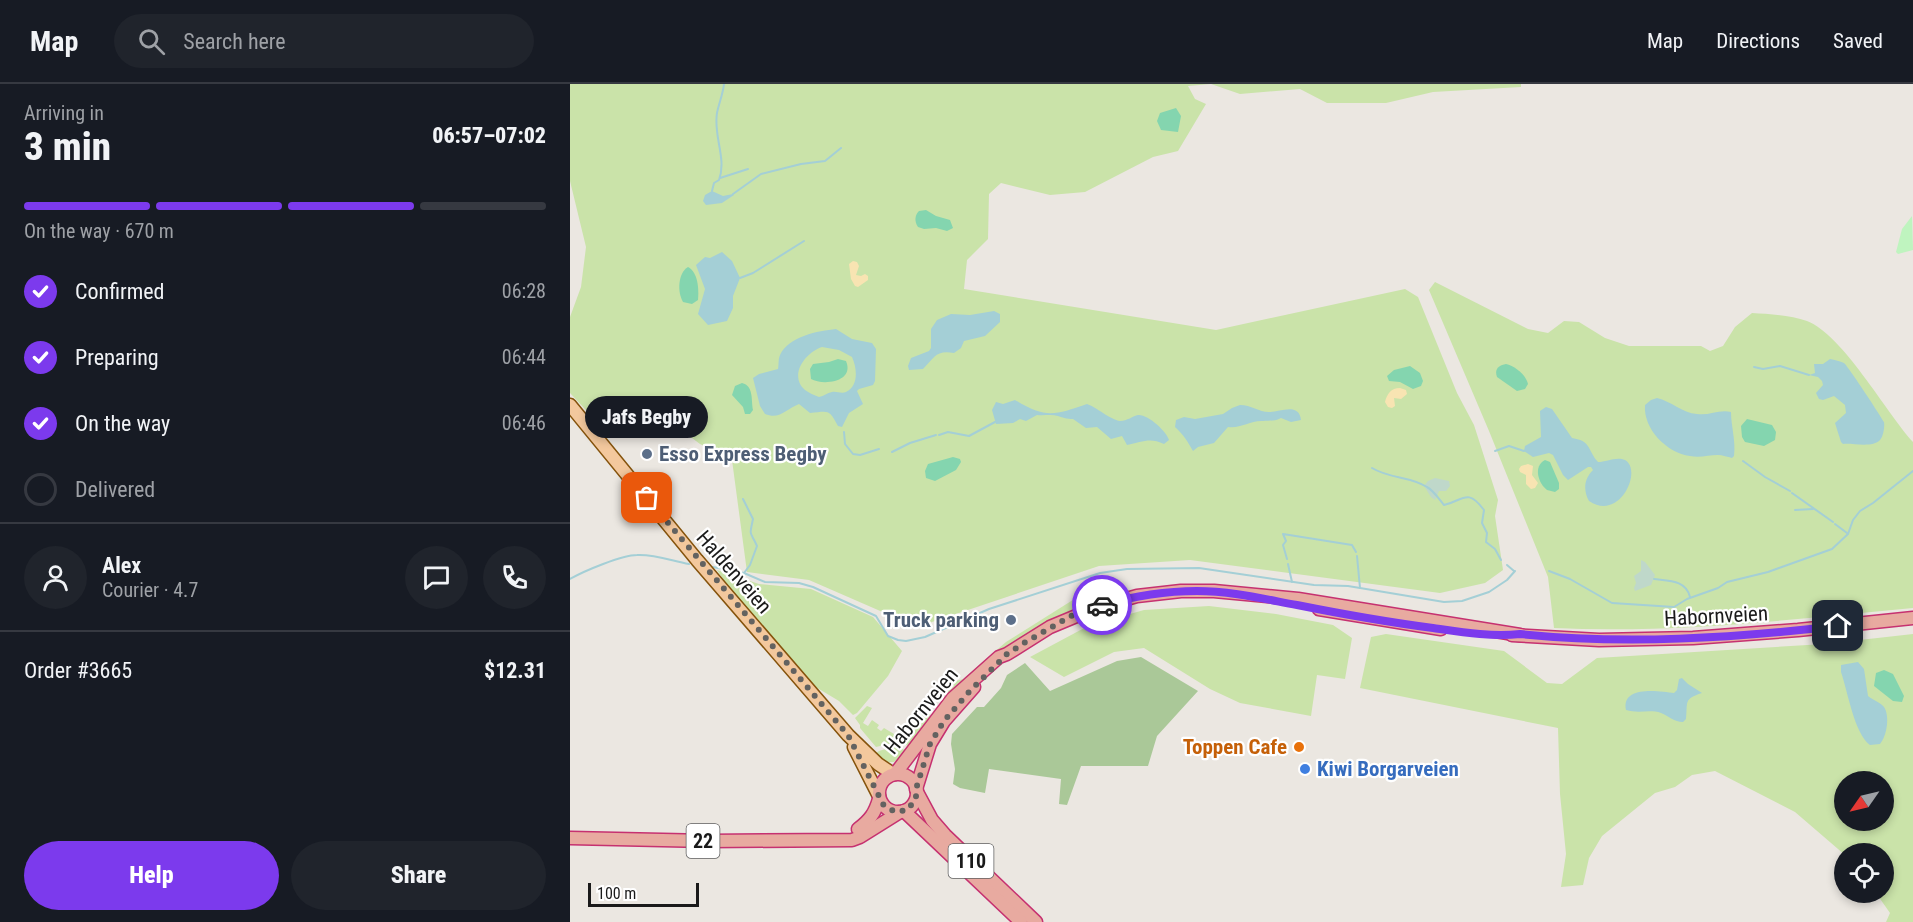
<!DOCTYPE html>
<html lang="en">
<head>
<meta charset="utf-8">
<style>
  body { margin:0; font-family:"Roboto Condensed",sans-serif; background:#20242c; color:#f1f3f6; height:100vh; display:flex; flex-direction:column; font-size:22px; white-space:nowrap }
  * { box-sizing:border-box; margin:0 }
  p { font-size:20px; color:#9ea1a6 }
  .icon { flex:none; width:33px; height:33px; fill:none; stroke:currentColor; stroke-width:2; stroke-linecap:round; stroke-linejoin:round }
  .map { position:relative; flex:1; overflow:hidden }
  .details { display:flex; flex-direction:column; background:#171b24; width:570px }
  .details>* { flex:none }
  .needle { width:39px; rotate:236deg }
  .fabs { position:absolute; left:1264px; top:687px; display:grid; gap:12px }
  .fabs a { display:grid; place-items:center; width:60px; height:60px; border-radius:50%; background:#171b24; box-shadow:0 3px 9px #0003; font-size:30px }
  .scale { position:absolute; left:18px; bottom:15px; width:111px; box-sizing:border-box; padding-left:6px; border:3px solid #1a1a1a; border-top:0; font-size:16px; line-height:21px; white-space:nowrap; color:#1a1a1a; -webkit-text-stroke:4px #fff; paint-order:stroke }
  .pin { position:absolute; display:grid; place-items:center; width:51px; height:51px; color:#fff; margin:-26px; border-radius:12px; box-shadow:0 3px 9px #0006 }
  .courier { position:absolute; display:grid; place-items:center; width:60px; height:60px; margin:-30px; border:4px solid #7c3aed; border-radius:50%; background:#fff; color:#222; box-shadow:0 2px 8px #0007 }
  .bubble { position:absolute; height:42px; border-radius:21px; background:#171b24; box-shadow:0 3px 9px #0003; font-size:20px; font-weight:800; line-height:42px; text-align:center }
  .head em { font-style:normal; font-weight:800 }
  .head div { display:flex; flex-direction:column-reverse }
  .head { display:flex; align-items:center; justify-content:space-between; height:102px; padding:0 24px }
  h1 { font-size:39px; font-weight:800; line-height:45px }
  .bar { display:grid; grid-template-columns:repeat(4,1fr); gap:9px 6px; align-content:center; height:72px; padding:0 24px }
  .bar i { height:8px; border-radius:4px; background:#363941 }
  .bar .active { background:#7c3aed }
  .bar p { grid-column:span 4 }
  .line { display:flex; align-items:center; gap:15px; padding:0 24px; border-top:2px solid #363941 }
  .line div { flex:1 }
  .round { display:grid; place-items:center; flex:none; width:63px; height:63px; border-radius:32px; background:#20242c }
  ol { padding:0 24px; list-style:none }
  li { display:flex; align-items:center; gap:18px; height:66px }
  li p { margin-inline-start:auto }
  li .icon { padding:6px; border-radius:50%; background:#7c3aed; color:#fff; stroke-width:4 }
  li:last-child { color:#9ea1a6 }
  li i { width:33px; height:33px; border:3px solid #363941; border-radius:50% }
  .action { display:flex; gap:12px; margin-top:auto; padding:12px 24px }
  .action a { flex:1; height:69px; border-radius:36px; background:#7c3aed; color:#fff; font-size:24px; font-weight:800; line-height:69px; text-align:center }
  .action a+a { background:#20242c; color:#f1f3f6 }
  header { display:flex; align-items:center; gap:36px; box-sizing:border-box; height:84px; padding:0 30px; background:#171b24; border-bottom:2px solid #363941 }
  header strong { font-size:28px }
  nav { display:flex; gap:33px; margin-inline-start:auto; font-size:21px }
  .search { width:420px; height:54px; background:#20242c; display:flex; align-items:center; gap:15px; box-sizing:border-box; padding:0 21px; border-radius:33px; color:#9ea1a6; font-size:22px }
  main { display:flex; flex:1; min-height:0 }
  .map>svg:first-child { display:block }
  .grass { fill:#cae3a9; fill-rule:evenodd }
  .forest { fill:#aac898 }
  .wetland { fill:#bfd8ca }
  .sand { fill:#f8e4b2 }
  .park { fill:#bff4bf }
  .pitch { fill:#84d5af }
  .water { fill:#a4cfd6; fill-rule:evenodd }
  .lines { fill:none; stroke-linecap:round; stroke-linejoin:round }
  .stream { stroke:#a4cfd6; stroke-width:2 }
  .primary-casing { stroke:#85530c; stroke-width:15 }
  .trunk-casing { stroke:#c63170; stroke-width:15 }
  .primary { stroke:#f3c89d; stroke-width:12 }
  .trunk { stroke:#e8aaa0; stroke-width:12 }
  .done { stroke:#636260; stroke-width:6; stroke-dasharray:0 10.8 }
  .route { stroke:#7c3aed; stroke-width:8 }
  .service-dot { fill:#5c6f8a; stroke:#fff; stroke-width:2 }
  .food-dot { fill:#e8710a; stroke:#fff; stroke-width:2 }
  .shop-dot { fill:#3f7fe0; stroke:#fff; stroke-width:2 }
  .labels { text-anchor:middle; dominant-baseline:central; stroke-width:4.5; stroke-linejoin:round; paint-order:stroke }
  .shield { fill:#fff; stroke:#5f5f5f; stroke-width:1.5 }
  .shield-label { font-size:20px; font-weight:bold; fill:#1a1a1a }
  .service-label { font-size:21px; font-weight:bold; fill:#4e5e75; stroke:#fff; text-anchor:start }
  .street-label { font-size:21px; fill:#1a1a1a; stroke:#fff }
  .food-label { font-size:21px; font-weight:bold; fill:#c56008; stroke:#fff; text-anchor:end }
  .shop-label { font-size:21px; font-weight:bold; fill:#366cbe; stroke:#fff; text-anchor:start }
</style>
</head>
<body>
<header>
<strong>Map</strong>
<div class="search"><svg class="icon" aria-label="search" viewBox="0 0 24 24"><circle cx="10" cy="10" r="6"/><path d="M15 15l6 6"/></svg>Search here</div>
<nav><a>Map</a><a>Directions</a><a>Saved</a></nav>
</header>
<main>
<section class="details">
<div class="head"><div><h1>3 min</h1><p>Arriving in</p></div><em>06:57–07:02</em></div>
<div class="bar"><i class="active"></i><i class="active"></i><i class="active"></i><i></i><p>On the way · 670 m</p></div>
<ol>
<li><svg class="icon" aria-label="check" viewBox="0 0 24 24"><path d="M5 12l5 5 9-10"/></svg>Confirmed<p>06:28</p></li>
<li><svg class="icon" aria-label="check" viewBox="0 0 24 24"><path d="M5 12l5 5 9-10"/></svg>Preparing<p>06:44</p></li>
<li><svg class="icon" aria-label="check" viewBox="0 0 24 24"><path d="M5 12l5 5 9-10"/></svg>On the way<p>06:46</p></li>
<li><i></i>Delivered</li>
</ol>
<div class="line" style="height:108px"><a class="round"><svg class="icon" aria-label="person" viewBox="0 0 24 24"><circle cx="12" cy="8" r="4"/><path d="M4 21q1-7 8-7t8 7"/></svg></a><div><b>Alex</b><p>Courier · 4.7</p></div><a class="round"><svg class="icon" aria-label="chat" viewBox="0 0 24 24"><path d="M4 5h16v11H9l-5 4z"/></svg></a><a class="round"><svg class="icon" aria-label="phone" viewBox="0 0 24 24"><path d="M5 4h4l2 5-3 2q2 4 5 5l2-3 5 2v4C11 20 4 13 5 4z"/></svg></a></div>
<div class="line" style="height:78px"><div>Order #3665</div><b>$12.31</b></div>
<div class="action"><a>Help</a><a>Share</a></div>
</section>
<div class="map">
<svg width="1343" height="838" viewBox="0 0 1343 838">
  <rect width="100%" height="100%" fill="#ebe7e1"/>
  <g class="grass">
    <path d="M0,0h951v3l-88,5 -47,11h-59l-27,-14 -60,5 -29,-10 -23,2 7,13 11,5 -28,47 -25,6 -68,35 -35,3 -49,-12 -12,11 -1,45 -21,21 -3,29 252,41 189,-41 13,8 39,96 17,32 24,75 -3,16 8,54 -18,13 -45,10 -250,-33 -91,6 -182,61 -108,-47 -62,-8 -15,-112 -32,-16 -32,-24 -48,4 -22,-1 -28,-30v-76l11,-30 5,-40 -16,-66z"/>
    <path d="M865,198l93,47 20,4 16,-12 15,1 26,16 24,8h72l9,5 13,-5 12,-19 17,-14c17,1 39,2 55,8 36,14 78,90 106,121v166c-119,11 -239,26 -359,20l-6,-51 -59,-146 -60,-141z"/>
    <path d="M147,486l42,14 52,5 62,28 29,34 -14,25 -31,37 -4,2 -14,-14 -25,-15 -82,-93z"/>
    <path d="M512,513l6,3 -1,5c-54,17 -96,54 -138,91h-4l-8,-5 2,-3 7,5 8,-7 -1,-4 10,-3 43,-37 70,-44z"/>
    <path d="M639,522l67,8 57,11 19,13 -7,41 -28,-4 -6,41 -71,-13 -30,-14 -66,-41 -30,4 -50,25 -34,-20 58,-31 56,-16z"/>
    <path d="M816,550l118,17 43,32 15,1 35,-26 227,-14 89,-10v288h-27l4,-9 -14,-20 8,-1v-38h-39v1l-50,-43 -80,-41 -23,4 -17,12 -20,6 -53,43 -13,22 -6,27 -22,2 5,-33 -6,-60 -2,-66 -198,-40 11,-51zM1275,698h39v38h-39z"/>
    <path d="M297,622l5,2 -9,15 5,3 4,-6 7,5 -2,3 4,3 3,-3 15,9 21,-18 2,-10 8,5v6l-18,27 -15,-5 -21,5 -16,-19v-3l-5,-7z"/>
    <path d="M325,662l12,5 -13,11h-11l-10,-7 6,-4z"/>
  </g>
  <path class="forest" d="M571,573l57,34 -41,45 -9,30h-67l-14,39 -8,-1 2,-25 -72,-10 -4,24 -25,-5 -7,-4 2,-15 -4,-25 1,-10 25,-27h7l17,-19 6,-13 18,-12 25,28 67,-30z"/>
  <g class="wetland">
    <path d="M865,394l14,3 1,5 -4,5h-7l-4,9 -4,-3 -7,-11 4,-5z"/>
    <path d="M1071,476l4,2 10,13 -4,10 -16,6 -1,-3 2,-5 -2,-7 7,-5z"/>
  </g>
  <g class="sand">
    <path d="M283,177l4,1 2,4 -3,9 5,1 4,-2 3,2v4l-10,7 -3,-1 -4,-7 -2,-15z"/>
    <path d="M830,304l6,2 1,4 -6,5 -7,-1 1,8 -3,2 -4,-1 -3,-5c2,-8 6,-14 15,-14z"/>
    <path d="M958,380l5,2 -1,9 6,8 -3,5 -4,1 -5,-5v-9l-6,-3 -1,-3 2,-3z"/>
  </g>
  <path class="park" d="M1342,132l1,34 -15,4 -2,-2 6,-23z"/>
  <g class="pitch">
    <path d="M606,24l5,8 -3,16 -17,-2 -4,-9 3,-8z"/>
    <path d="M356,126l10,6 14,4 3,8 -6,3 -11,-3 -12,1 -6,-2c-4,-6 -3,-12 1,-16z"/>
    <path d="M118,183c10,5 11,22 10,33l-6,4 -9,-2c-6,-10 -5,-29 5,-35z"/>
    <path d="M268,275l8,2c9,21 -23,25 -35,18l-1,-10 3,-5 16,-2z"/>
    <path d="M936,280c9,2 20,11 22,20l-3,5 -8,2 -20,-14c-3,-8 2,-12 9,-13z"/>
    <path d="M840,282l10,7 3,8 -2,5 -8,3 -13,-7 -11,-1 -2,-5 7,-6z"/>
    <path d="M172,299c12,3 9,17 11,27l-3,4h-5l-2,-7 -11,-12 3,-9z"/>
    <path d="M1177,335l25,6 4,7 -1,8 -11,6 -19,-4 -3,-5 -1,-11z"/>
    <path d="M383,373l7,2 1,3 -5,8 -21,11 -9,-3 -1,-7 3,-7z"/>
    <path d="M975,376l5,2 9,21v6l-4,3 -8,-2c-9,-7 -14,-24 -2,-30z"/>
    <path d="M1314,586l9,4 11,22 -2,6 -9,-1 -19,-15 2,-13z"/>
  </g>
  <g class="water">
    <path d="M142,107l11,5 10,-2 1,1 -12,8 -16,2 -3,-4 2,-6z"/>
    <path d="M152,168l10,9 8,17 -7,18v12l-6,13 -19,4 -10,-11 7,-25 -9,-24 9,-8 5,1z"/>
    <path d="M424,227l6,3v8l-15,14 -21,5 -3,7 -7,5c-18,-3 -19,4 -31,16l-14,1 -1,-4 3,-8 18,-7 2,-3v-19l6,-9 14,-6 19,1z"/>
    <path d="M266,245l16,10 20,4 4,6 -1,32 -2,4 -14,4 -2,2 6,13 -14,9 -7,14 -4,-1c-9,-17 -9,-15 -28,-13l-11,-9c-13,5 -19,16 -34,10l-5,-8 -7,-28 6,-4 19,-5c1,-5 0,-9 2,-14 9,-19 38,-24 56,-26zM252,263l17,3 13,7c5,11 7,29 -6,35 -5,2 -9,-1 -14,0 -5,1 -8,4 -13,5 -5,-2 -10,-4 -14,-7 -17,-15 1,-38 17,-43z"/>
    <path d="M1260,275c5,1 10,2 14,4 4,3 38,55 40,59 1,5 -1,15 -4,18 -7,8 -27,3 -37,4l-2,-2 -6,-19 11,-10 -1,-8 -11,-9 -11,4 -4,-1 -3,-6 7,-8 -1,-4 -4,-4 -9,-2 6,-2 -1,-9h9z"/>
    <path d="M1087,314c14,3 25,15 40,16 12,2 22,-5 34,-2 0,14 5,29 3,44l-2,2c-4,-1 -10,-3 -14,-3 -9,0 -18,3 -28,1 -23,-3 -47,-27 -45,-51l6,-5z"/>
    <path d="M445,316c31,19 40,15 72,4 9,3 24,16 33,17 7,0 13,-5 18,-6 10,-1 29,17 31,25l-5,4c-14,-7 -22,-2 -37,1l-5,-9 -11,3 -14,-12 -11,1 -13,-9c-7,0 -9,-1 -15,-3 -7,-2 -14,0 -21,-1l-11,6 -6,-2 -7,4 -17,1 -4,-14 4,-8 7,2z"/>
    <path d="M670,321c11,0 19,7 29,7 11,0 30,-10 32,8l-10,2 -10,-4c-8,4 -11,2 -20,3 -11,0 -22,8 -33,6l-14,16 -16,4 -5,4c-5,-9 -10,-17 -18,-24l1,-7 8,-3 11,2 28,-5 9,-6z"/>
    <path d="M976,323l6,2 20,29c20,3 15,12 26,24 8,0 19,-6 27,-2 18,10 -5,62 -36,41 -6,-11 -5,-22 4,-31l-2,-3h-3l-20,13 -5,-5 -10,-20 -4,-2 -16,4 -9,-6 1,-5 16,-9 -1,-26z"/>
    <path d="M1288,578l6,7 4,27c5,4 12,6 16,11 6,9 3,29 -4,37l-10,1c-16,-12 -22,-53 -29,-73v-7z"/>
    <path d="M1112,594l6,6 14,9c-19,6 -14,9 -16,26l-3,3c-9,0 -14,-6 -22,-9 -11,-4 -22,1 -35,-3 -5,-25 33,-19 48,-17l3,-3 2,-11z"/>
  </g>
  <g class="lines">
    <g class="stream">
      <path d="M150,94l28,-9"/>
      <path d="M142,107l2,-8 5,-3c8,-22 -6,-44 -2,-67 2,-10 6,-19 7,-29"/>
      <path d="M163,110l28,-20 40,-10 24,-3 16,-13"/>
      <path d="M170,194l13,-5 51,-32"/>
      <path d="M1184,283l9,2 17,-3 29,9"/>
      <path d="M274,348l1,12 8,10 7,1 19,-6"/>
      <path d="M369,351l9,-3 21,4 26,-14"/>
      <path d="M925,367l14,-5 15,5"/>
      <path d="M322,368l18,-9 26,-8"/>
      <path d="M1173,377l22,16 25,14"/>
      <path d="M802,384c18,11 38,8 55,19 6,3 12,12 17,18 19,-4 23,-18 40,5l-2,13 5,10 -1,9 9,7 6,11"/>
      <path d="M1222,409l41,29"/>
      <path d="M173,415l10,20c-4,19 -3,11 4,27l-7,19 -6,8"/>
      <path d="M1225,426l18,-1"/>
      <path d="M1265,440l12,9"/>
      <path d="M787,472l3,32"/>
      <path d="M717,475l-4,-14 3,-4 -3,-7 69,11 4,7"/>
      <path d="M718,480l4,18"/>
      <path d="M937,481l7,6"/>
      <path d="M143,483l31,6 21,9 34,1 14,4 63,29 12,20 10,4 8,1 19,-4 64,-28 111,-36 27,-4 72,-1 115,17 34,1 96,16 18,-1 27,-9 18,-12 8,-9"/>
      <path d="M979,487l21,8 42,24 62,4 13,-8 31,-11 9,-6 41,-10 64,-23 16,-15 5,-14 7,-9 13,-8 40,-32"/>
      <path d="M0,495c14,-8 52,-24 67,-24 18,-1 35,6 52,9"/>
      <path d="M1084,495c15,2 32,1 36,18"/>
    </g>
    <g class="primary-casing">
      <g id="primary">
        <path d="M0,321l127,155 151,175 30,29 15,10"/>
        <path d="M284,663l25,49"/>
      </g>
    </g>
    <g class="trunk-casing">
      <g id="trunk">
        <path d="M749,525l122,20"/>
        <path d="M942,551l87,5 94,-2 105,-8 115,-12"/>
        <circle cx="328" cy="709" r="19"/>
        <path d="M325,690l58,-76 46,-41 8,-3 43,-27 48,-20 39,-11 44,-5h33l84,8 222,36"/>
        <path d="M346,705l14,-45 14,-23 30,-34"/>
        <path d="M347,708l15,28 13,15 91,87"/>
        <path d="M334,727l117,111"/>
        <path d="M288,745c12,-9 17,-16 21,-30"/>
        <path d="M0,754l138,3 144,-1 8,-3 40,-25"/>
      </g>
    </g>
    <use href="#primary" class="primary"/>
    <use href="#trunk" class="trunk"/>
  </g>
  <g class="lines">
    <path class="done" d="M77,414l201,237 36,71 12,6 11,-2 9,-11v-10l14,-45 14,-23 25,-29 38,-38 17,-11 47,-27 31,-11"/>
    <path class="route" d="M532,521c32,-9 62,-14 95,-14 34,0 67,8 100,14 45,9 90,17 136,23 28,4 58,9 87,6 106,11 213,4 318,-8"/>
  </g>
  <g class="service-dot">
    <circle cx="77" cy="370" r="6"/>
    <circle cx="441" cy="536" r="6"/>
  </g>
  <circle class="food-dot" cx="729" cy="663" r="6"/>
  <circle class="shop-dot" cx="735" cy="685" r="6"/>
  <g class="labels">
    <g class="shield">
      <rect x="116.5" y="740" width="33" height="34" rx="4.5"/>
      <rect x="378.5" y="760" width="45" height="34" rx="4.5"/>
    </g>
    <g class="shield-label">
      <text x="133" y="757">22</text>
      <text x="401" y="777">110</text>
    </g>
    <g class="service-label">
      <text x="89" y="370">Esso Express Begby</text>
      <text x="429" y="536" text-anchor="end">Truck parking</text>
    </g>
    <g class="street-label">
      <text transform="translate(164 488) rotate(49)">Haldenveien</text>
      <text transform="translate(1146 532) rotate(-3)">Habornveien</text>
      <text transform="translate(351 627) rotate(-51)">Habornveien</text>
    </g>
    <g class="food-label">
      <text x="717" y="663">Toppen Cafe</text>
    </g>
    <g class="shop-label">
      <text x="747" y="685">Kiwi Borgarveien</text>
    </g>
  </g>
</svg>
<div class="fabs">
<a><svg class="needle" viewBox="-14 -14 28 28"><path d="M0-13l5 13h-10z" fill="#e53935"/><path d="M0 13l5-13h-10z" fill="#9ea1a6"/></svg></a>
<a><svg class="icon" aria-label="locate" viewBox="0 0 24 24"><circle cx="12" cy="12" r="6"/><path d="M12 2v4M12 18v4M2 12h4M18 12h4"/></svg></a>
</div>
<div class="scale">100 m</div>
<div class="pin" style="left:77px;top:414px;background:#ea580c"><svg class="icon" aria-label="bag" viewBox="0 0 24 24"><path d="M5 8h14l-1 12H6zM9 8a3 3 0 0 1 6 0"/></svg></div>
<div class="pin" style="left:1268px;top:542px;background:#1f2937"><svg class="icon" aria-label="home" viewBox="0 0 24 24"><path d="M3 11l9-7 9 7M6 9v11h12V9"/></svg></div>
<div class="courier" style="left:532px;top:521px"><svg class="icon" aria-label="car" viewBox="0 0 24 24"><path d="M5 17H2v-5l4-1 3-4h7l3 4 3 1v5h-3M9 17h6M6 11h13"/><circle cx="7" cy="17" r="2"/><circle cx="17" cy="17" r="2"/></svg></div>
<div class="bubble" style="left:15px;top:312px;width:123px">Jafs Begby</div>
</div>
</main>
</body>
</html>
